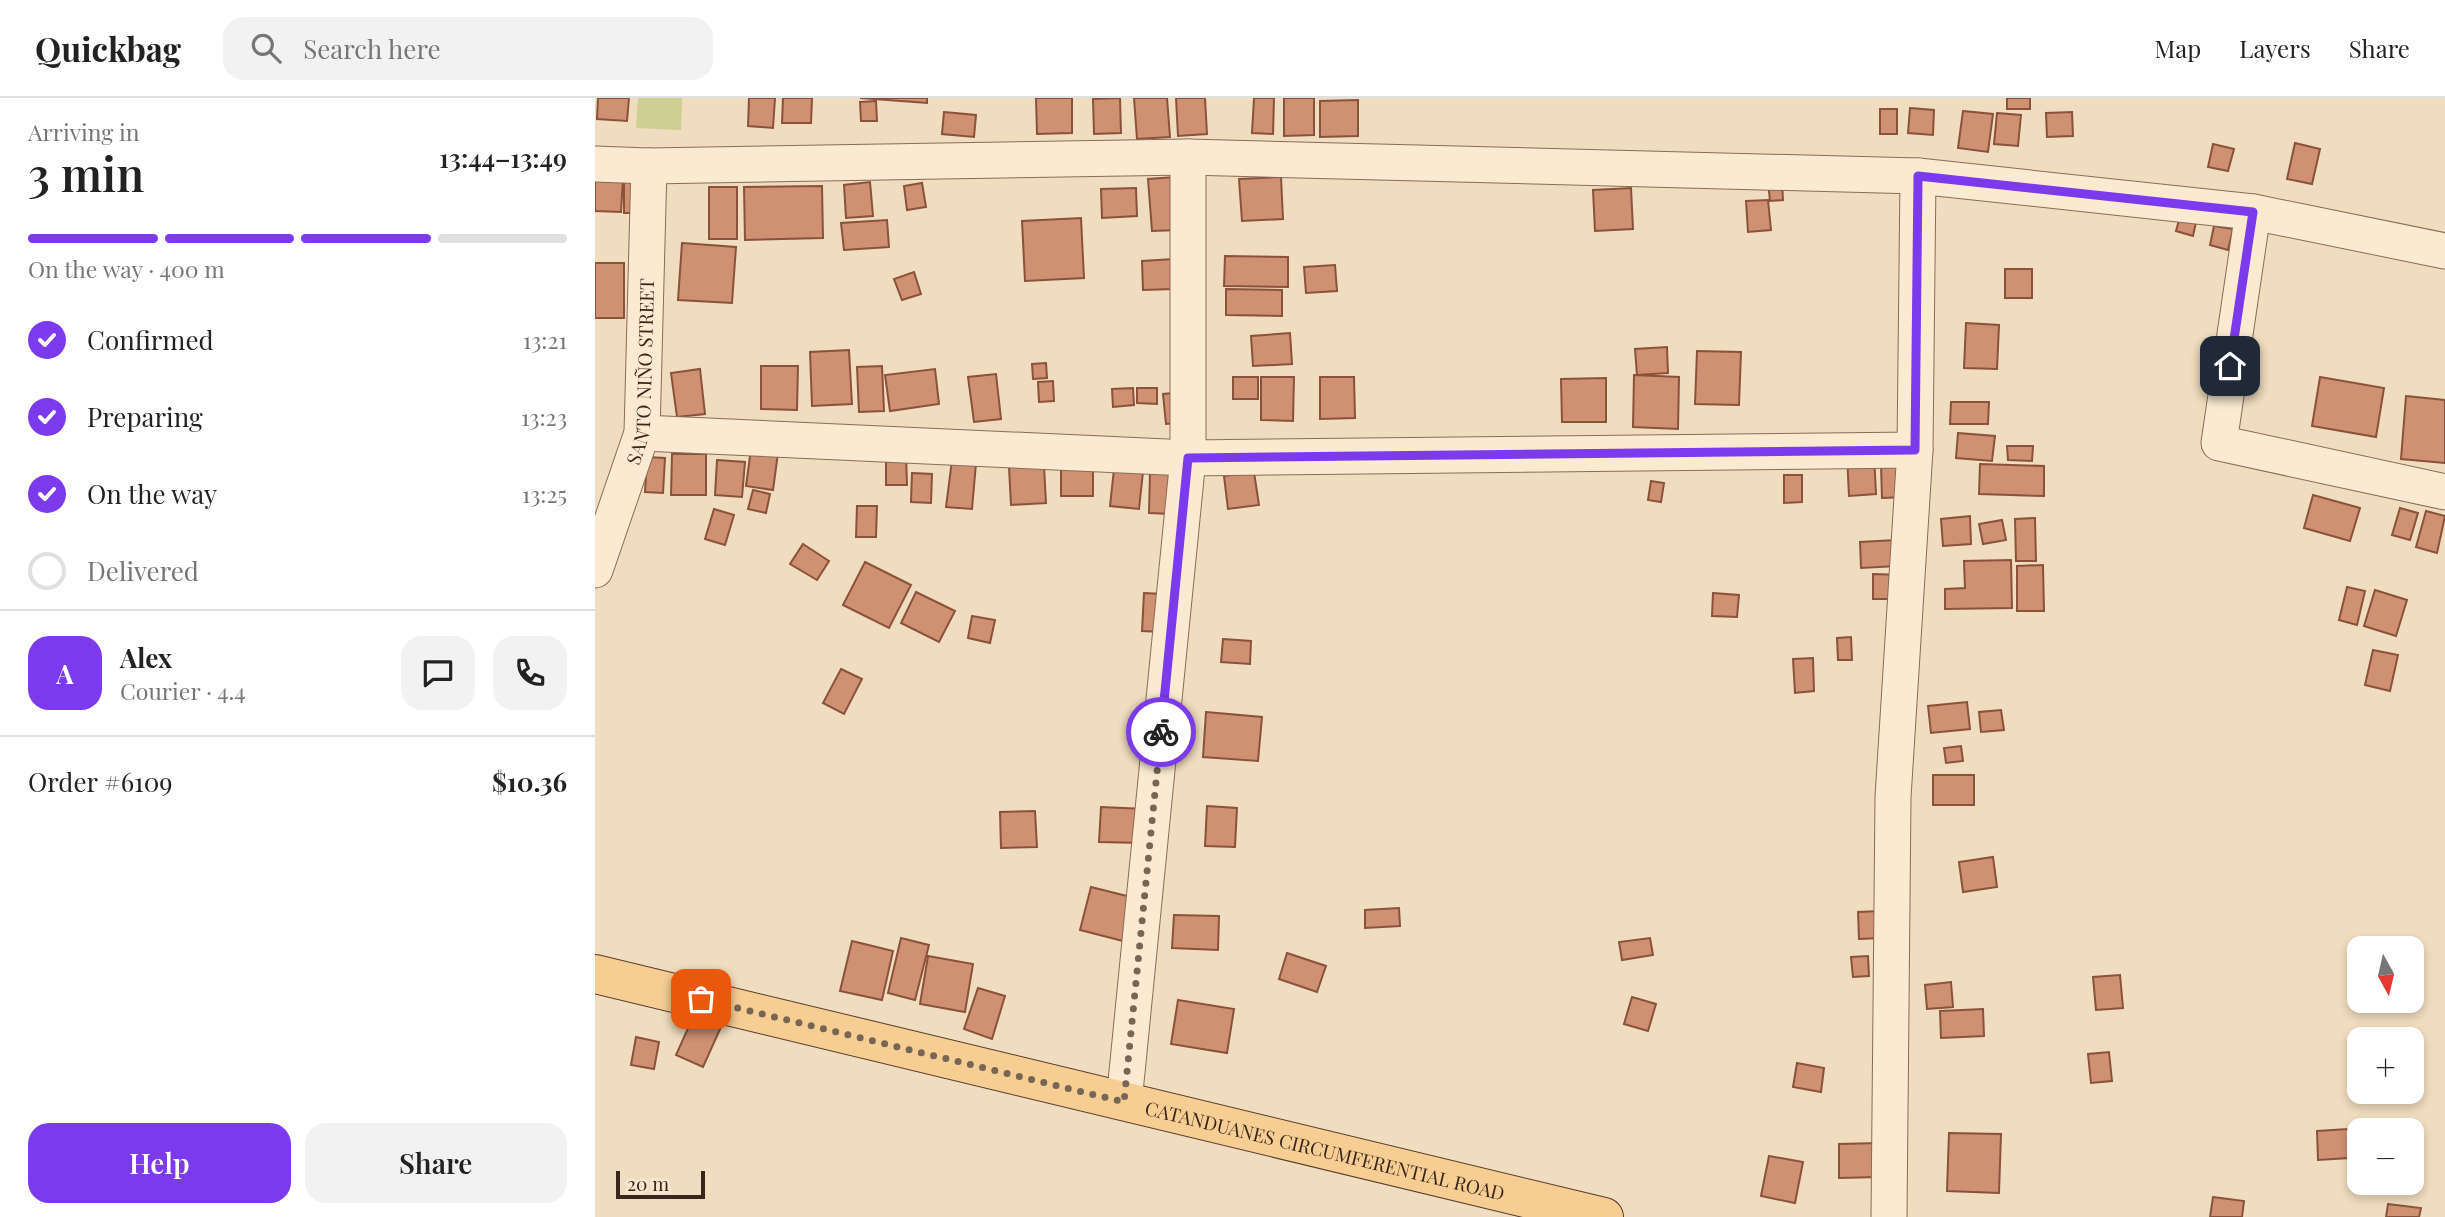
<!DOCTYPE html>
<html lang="en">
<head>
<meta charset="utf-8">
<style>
  body { margin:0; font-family:"Playfair Display",serif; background:#f2f2f2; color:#222; height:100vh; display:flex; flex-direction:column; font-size:26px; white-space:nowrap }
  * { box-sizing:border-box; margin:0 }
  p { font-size:23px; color:#767676 }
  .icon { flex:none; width:38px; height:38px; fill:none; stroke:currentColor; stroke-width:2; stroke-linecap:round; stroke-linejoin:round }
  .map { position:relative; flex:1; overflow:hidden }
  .drawer { display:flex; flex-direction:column; background:#fff; width:595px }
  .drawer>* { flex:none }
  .needle { width:46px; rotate:172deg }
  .fabs { position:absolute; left:1752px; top:838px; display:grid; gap:14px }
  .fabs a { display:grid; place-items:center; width:77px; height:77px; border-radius:14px; background:#fff; box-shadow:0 4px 10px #0003; font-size:35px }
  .scale { position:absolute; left:21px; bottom:18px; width:89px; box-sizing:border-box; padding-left:7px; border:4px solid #38261c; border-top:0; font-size:19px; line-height:24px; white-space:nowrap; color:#38261c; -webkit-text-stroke:5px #f7e7ce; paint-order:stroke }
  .pin { position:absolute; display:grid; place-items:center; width:60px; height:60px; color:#fff; margin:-30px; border-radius:14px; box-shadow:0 4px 10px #0006 }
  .courier { position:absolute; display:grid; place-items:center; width:70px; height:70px; margin:-35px; border:5px solid #7c3aed; border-radius:50%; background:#fff; color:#222; box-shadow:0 2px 9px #0007 }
  .headline em { font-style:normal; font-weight:600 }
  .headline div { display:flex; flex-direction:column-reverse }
  .headline { display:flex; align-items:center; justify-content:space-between; height:119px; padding:0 28px }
  h1 { font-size:46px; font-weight:600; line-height:52px }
  .bar { display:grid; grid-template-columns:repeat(4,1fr); gap:10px 7px; align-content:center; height:84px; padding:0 28px }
  .bar i { height:9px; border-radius:5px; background:#e0e0e0 }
  .bar .active { background:#7c3aed }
  .bar p { grid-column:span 4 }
  .line { display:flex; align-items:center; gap:18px; padding:0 28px; border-top:2px solid #e0e0e0 }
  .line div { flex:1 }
  .round { display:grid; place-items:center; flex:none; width:74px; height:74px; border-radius:21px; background:#f2f2f2 }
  ol { padding:0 28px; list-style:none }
  li { display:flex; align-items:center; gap:21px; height:77px }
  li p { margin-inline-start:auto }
  li .icon { padding:7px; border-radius:50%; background:#7c3aed; color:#fff; stroke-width:4 }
  li:last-child { color:#767676 }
  li i { width:38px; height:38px; border:4px solid #e0e0e0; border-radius:50% }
  .button { display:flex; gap:14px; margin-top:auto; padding:14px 28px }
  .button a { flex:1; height:80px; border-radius:21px; background:#7c3aed; color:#fff; font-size:28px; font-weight:600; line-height:80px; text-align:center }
  .button a+a { background:#f2f2f2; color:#222 }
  header { display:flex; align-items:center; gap:42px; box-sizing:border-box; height:98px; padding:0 35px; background:#fff; border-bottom:2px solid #e0e0e0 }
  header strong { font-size:33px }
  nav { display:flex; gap:38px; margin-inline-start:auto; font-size:24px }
  .search { width:490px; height:63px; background:#f2f2f2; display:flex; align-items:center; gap:18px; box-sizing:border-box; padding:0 24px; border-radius:21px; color:#767676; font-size:26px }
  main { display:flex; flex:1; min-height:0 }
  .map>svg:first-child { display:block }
  .green { fill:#cdce92 }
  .building { fill:#d09072; stroke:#8a523b; stroke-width:2 }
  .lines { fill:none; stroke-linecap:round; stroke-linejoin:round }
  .minor-casing { stroke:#896c56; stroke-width:37 }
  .primary-casing { stroke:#573b2b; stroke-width:40 }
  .minor { stroke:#faead2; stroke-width:35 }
  .primary { stroke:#f6cd93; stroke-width:38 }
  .done { stroke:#786655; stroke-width:7; stroke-dasharray:0 12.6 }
  .route { stroke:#7c3aed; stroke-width:9 }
  .labels { text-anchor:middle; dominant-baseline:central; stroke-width:5; stroke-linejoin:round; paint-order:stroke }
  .street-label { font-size:19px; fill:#38261c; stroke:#f7e7ce }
</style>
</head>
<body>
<header>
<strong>Quickbag</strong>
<div class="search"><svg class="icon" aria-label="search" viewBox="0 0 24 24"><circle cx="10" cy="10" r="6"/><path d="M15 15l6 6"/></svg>Search here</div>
<nav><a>Map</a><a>Layers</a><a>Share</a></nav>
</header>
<main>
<section class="drawer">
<div class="headline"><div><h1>3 min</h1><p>Arriving in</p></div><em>13:44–13:49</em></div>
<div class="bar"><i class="active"></i><i class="active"></i><i class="active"></i><i></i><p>On the way · 400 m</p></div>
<ol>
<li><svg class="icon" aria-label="check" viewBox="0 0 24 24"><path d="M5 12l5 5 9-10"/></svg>Confirmed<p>13:21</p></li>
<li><svg class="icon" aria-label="check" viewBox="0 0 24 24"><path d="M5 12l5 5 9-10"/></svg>Preparing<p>13:23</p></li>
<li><svg class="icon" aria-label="check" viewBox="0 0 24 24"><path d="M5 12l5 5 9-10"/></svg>On the way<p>13:25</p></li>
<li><i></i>Delivered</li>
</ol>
<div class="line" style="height:126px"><b class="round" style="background:#7c3aed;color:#fff">A</b><div><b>Alex</b><p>Courier · 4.4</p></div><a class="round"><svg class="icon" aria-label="chat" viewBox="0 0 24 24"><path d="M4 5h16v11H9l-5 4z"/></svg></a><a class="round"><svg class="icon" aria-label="phone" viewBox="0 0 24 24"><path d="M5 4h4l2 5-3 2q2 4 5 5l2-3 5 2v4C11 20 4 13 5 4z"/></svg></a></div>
<div class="line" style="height:91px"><div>Order #6109</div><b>$10.36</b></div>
<div class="button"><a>Help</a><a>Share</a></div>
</section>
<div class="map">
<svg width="1850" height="1119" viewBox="0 0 1850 1119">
  <rect width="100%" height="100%" fill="#f0dcbe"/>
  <path class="green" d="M43,0h44l-1,32 -45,-2z"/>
  <g class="building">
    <path d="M3,0h31l-2,23 -30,-2z"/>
    <path d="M154,0h26l-2,30 -25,-2z"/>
    <path d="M188,0h29l-1,25h-29z"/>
    <path d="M265,0h67v5z"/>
    <path d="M441,0h36v35l-35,1z"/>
    <path d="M525,0l1,35 -27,1 -1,-35z"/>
    <path d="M539,0h33l3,39 -33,2z"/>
    <path d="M581,0h29l2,36 -29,2z"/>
    <path d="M659,0h20l-1,36 -21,-1z"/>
    <path d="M689,0h30v37l-30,1z"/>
    <rect x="1412" y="0" width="23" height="11"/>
    <path d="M763,2v36l-38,1v-36z"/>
    <path d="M281,3l1,20h-16l-1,-19z"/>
    <path d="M1315,10l24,2 -1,25 -25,-2z"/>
    <rect x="1285" y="11" width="17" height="25"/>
    <path d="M1368,13l30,3 -5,38 -30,-4z"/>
    <path d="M349,14l32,3 -2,22 -32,-3z"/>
    <path d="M1477,14l1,24 -26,1 -1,-24z"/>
    <path d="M1402,15l24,2 -3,31 -24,-2z"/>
    <path d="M1700,45l25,6 -8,35 -25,-5z"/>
    <path d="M1618,46l21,5 -6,22 -20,-4z"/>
    <path d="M48,78l-1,37h-18v-36z"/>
    <path d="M580,79l4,53 -27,1 -4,-52z"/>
    <path d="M686,79l2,42 -41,2 -3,-42z"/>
    <path d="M0,80l28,1 -2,33 -26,-1z"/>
    <path d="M1187,83l1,19 -13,1 -2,-19z"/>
    <path d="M275,84l3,34 -27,2 -2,-33z"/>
    <path d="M327,85l4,24 -19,3 -3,-24z"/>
    <path d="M227,88l1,52 -78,2 -1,-53z"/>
    <rect x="114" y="89" width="28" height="52"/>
    <path d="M541,90l1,28 -35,2 -1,-29z"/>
    <path d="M1036,90l2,41 -38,2 -2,-41z"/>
    <path d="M1173,102l3,30 -23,2 -2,-31z"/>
    <path d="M1587,111l16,4 -5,23 -17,-5z"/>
    <path d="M486,120l3,60 -59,3 -3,-60z"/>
    <path d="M292,122l2,27 -45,3 -3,-27z"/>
    <path d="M1619,128l19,3 -5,21 -18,-5z"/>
    <path d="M87,145l54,4 -4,56 -54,-3z"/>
    <path d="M630,158l63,1v30l-64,-1z"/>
    <path d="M578,161l1,30 -31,1 -1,-29z"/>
    <rect x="0" y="165" width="29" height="55"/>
    <path d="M740,167l2,26 -31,2 -2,-26z"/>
    <rect x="1410" y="171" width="27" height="29"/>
    <path d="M319,174l7,22 -19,6 -8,-21z"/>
    <path d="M631,191l56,1v26l-56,-1z"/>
    <path d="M1371,225l33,2 -2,44 -33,-1z"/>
    <path d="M695,235l2,31 -39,2 -2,-30z"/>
    <path d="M1072,249l1,26 -31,2 -2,-26z"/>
    <path d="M254,252l3,54 -40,2 -2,-54z"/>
    <path d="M1102,253l44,1 -2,53 -44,-1z"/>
    <path d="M451,265l1,15 -14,1 -1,-15z"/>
    <path d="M166,268h37l-1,44 -36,-1z"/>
    <path d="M287,268l2,45 -25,1 -2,-45z"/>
    <path d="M105,271l5,45 -28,3 -6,-44z"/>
    <path d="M340,271l4,35 -49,7 -5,-36z"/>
    <path d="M401,276l5,45 -27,3 -6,-45z"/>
    <path d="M1039,277l45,2 -1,52 -45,-2z"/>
    <rect x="638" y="279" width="25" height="22"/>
    <path d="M666,279h33l-1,44 -32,-1z"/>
    <path d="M725,279h34l1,41 -35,1z"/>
    <path d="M1725,279l64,11 -8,49 -64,-11z"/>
    <path d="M1011,280v44h-44l-1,-43z"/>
    <path d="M458,283l1,20 -15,1 -1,-20z"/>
    <path d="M538,290l1,17 -21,2 -1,-18z"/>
    <path d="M542,290h20v16l-20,-1z"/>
    <path d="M589,294l3,30 -21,2 -3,-30z"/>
    <path d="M1811,298l39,4v63l-44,-4z"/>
    <path d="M1356,304h38l-1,22h-38z"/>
    <path d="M1363,335l37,3 -3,25 -36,-3z"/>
    <path d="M1412,348h26l-1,15 -24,-1z"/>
    <path d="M156,351l27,4 -5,37 -27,-4z"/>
    <path d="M77,356h34v41h-35z"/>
    <path d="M1279,356l2,40 -27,2 -2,-41z"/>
    <path d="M311,357l1,30h-21v-29z"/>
    <path d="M52,359l18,1 -2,35 -18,-1z"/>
    <path d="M122,362l28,2 -3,35 -27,-2z"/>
    <path d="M357,362l24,3 -4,46 -26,-2z"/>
    <rect x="466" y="365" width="32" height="33"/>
    <path d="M1309,366l2,33 -24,1 -1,-33z"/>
    <path d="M1385,366l64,2v30l-65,-2z"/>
    <path d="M449,368l2,37 -35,2 -2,-38z"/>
    <path d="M519,371l29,3 -4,37 -29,-3z"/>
    <path d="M555,374l22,1 -1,41 -22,-1z"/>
    <path d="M659,374l5,33 -31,4 -4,-33z"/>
    <path d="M317,375l20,1 -1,29 -20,-1z"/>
    <path d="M1189,377h18v27l-18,1z"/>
    <path d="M1056,383l13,2 -3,19 -13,-2z"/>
    <path d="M158,392l17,4 -4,19 -18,-4z"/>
    <path d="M1718,397l47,13 -10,33 -46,-13z"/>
    <path d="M262,408h20l-1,31h-20z"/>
    <path d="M1805,410l18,5 -8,27 -18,-5z"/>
    <path d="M119,411l20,6 -9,30 -20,-6z"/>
    <path d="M1831,413l19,5 -8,37 -21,-6z"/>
    <path d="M1375,418l1,28 -28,2 -2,-27z"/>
    <path d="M1440,420l1,43h-20l-1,-42z"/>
    <path d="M1407,422l4,20 -23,4 -4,-20z"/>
    <path d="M1301,442l1,26 -36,2 -1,-26z"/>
    <path d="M208,446l26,17 -12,19 -27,-16z"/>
    <path d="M1416,462l1,48 -67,1v-20l20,-1 -1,-27z"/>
    <path d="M270,464l46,23 -22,43 -46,-23z"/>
    <path d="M1448,467l1,46h-27v-45z"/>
    <path d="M1278,476l28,1 -1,24h-27z"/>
    <path d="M1752,489l18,4 -8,34 -18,-5z"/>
    <path d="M1780,492l32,10 -11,36 -32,-10z"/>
    <path d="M321,494l39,19 -16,31 -38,-19z"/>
    <path d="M549,495l19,1 -1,38 -20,-1z"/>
    <path d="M1118,495l26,2 -2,22 -25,-1z"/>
    <path d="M377,518l23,4 -5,23 -22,-5z"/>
    <path d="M1256,539l1,23h-14l-1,-22z"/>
    <path d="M628,541l28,2 -1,23 -29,-2z"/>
    <path d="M1778,552l25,5 -8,36 -25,-6z"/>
    <path d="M1218,560l1,33 -19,2 -2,-34z"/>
    <path d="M246,571l21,10 -18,35 -21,-11z"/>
    <path d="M1372,604l3,27 -39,4 -3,-27z"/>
    <path d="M1406,612l3,20 -23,2 -2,-20z"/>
    <path d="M611,614l56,5 -4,44 -55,-4z"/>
    <path d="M1366,648l2,15 -17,2 -2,-15z"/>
    <rect x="1338" y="677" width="41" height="30"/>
    <path d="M612,708l30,2 -2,39 -30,-1z"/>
    <path d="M506,709l44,2 -2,34 -44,-1z"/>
    <path d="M440,713l2,36 -36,1 -1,-36z"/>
    <path d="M1398,759l4,30 -34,5 -4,-30z"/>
    <path d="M496,789l44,11 -12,43 -43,-11z"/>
    <path d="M804,810l1,18 -35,2v-18z"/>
    <path d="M1285,813l1,27 -22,1 -1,-27z"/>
    <path d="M579,817l45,1 -1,34 -46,-2z"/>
    <path d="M306,840l28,7 -14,55 -27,-7z"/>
    <path d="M1055,840l3,17 -31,5 -3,-18z"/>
    <path d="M257,843l41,10 -11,49 -42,-9z"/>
    <path d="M692,855l39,13 -9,26 -38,-13z"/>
    <path d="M333,858l45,8 -8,48 -45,-8z"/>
    <path d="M1273,858l1,20 -16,1 -2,-20z"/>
    <path d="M1525,877l3,33 -27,2 -3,-33z"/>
    <path d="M1356,884l2,25 -26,2 -2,-24z"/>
    <path d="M383,890l27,8 -13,43 -28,-10z"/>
    <path d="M1037,899l24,7 -8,27 -24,-7z"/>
    <path d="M583,902l56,9 -7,44 -56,-9z"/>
    <path d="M1388,911l1,27 -43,2 -1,-27z"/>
    <path d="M99,917l27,12 -18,40 -27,-12z"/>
    <path d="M41,939l23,5 -5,27 -23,-4z"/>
    <path d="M1514,954l3,29 -21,2 -3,-29z"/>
    <path d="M1202,965l27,5 -3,24 -28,-5z"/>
    <path d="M1753,1031l1,29 -31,2 -1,-29z"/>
    <path d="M1354,1035l52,1 -2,59 -52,-2z"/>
    <path d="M1283,1045l1,34 -40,1v-34z"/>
    <path d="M1174,1058l34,6 -8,41 -34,-7z"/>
    <path d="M1618,1099l31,4 -2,16h-32z"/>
    <path d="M1793,1106l33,4 -2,9h-33z"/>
  </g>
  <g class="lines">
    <g class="minor-casing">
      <g id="minor">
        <path d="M0,66l54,2 539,-9 730,19 335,36 192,39"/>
        <path d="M1658,114l-34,231 226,49"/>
        <path d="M47,335l546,25 727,-8"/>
        <path id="s1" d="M0,472l47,-137 7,-267"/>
        <path d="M529,1004l64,-644v-301"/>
        <path d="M1294,1119l4,-420 22,-347 3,-274"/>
      </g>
    </g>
    <g class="primary-casing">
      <g id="primary">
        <path id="s2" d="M0,876l1009,243"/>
      </g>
    </g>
    <use href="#minor" class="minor"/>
    <use href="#primary" class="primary"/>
  </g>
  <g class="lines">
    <path class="done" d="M106,901l423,103 37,-370"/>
    <path class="route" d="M566,634l27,-274 727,-8 3,-274 335,36 -23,154"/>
  </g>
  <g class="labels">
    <g class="street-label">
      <text stroke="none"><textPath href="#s1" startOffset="206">SANTO NIÑO STREET</textPath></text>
      <text stroke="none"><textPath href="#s2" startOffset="751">CATANDUANES CIRCUMFERENTIAL ROAD</textPath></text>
    </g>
  </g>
</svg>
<div class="fabs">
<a><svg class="needle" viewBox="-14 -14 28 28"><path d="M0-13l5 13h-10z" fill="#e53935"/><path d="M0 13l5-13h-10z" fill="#767676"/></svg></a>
<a>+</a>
<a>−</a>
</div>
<div class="scale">20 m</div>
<div class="pin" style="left:106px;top:901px;background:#ea580c"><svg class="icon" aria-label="bag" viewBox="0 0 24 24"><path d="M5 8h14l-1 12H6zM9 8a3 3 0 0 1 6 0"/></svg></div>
<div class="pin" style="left:1635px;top:268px;background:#1f2937"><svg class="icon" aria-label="home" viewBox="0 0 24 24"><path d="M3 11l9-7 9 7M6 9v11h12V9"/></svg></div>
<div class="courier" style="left:566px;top:634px"><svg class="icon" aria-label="bike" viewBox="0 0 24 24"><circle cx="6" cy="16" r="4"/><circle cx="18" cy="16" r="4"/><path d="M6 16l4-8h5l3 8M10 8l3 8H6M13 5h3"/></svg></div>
</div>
</main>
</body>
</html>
